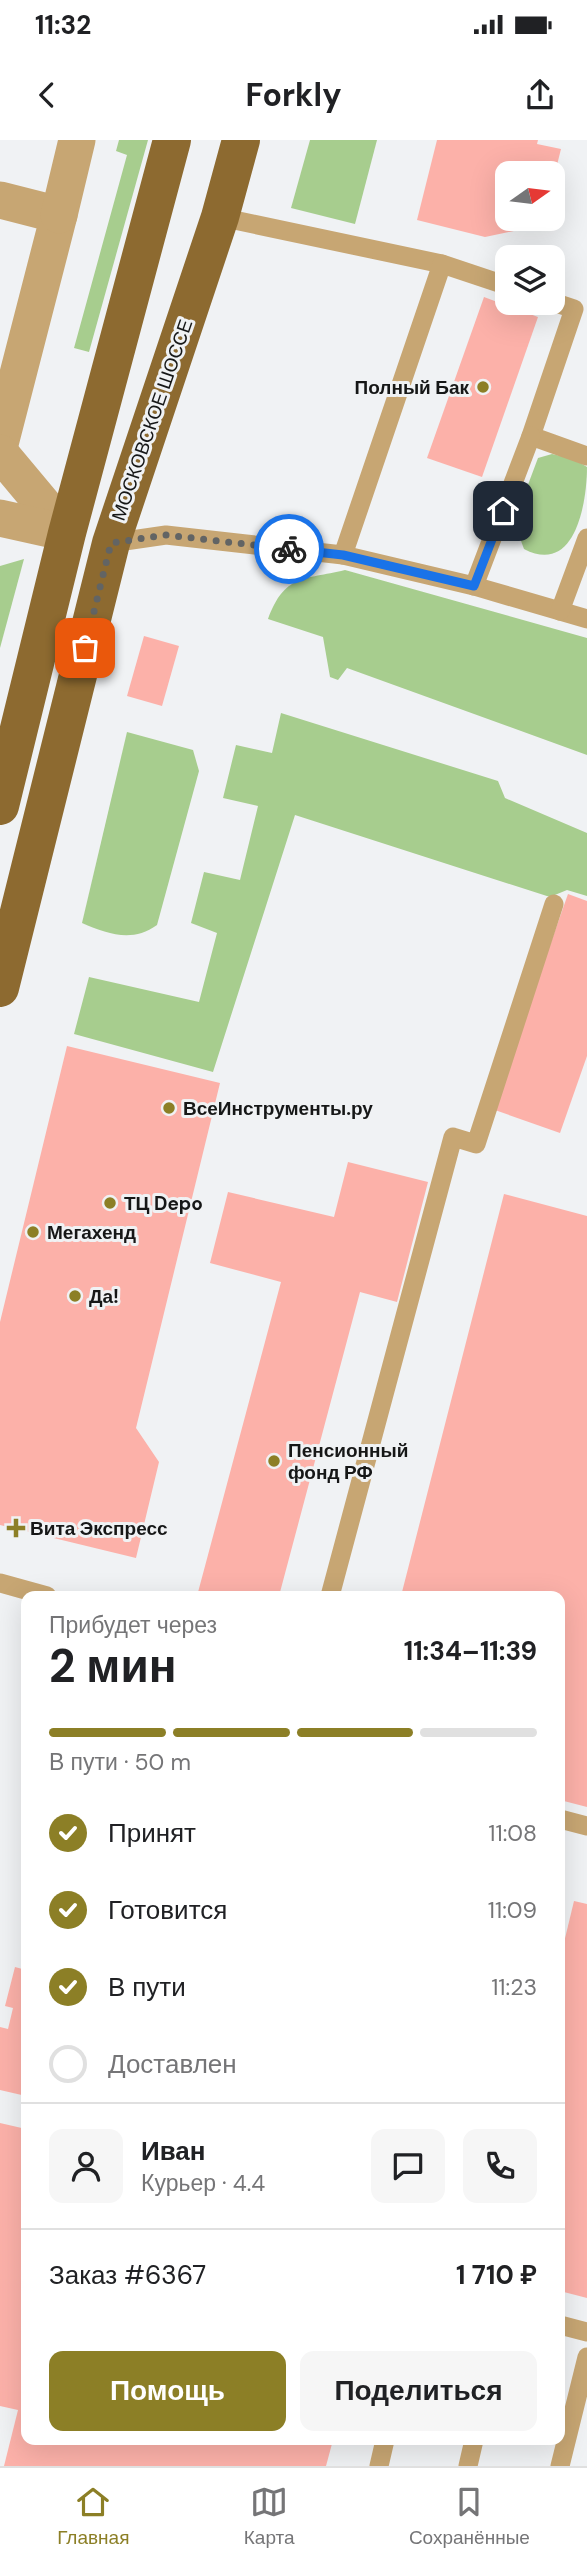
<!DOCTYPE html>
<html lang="ru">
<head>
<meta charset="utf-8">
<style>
  body { margin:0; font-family:"DM Sans",sans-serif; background:#f6f6f6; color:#202124; height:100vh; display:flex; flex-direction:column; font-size:26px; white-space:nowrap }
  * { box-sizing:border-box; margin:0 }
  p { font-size:23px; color:#757577 }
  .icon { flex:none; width:38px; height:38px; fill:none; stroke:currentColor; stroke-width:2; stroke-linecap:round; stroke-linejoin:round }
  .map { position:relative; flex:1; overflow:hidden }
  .side { position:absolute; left:21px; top:1451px; width:544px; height:854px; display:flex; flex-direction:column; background:#fff; border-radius:14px; box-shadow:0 7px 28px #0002 }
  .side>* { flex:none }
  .needle { width:46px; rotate:76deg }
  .fabs { position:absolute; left:495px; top:21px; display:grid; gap:14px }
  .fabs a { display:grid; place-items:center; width:70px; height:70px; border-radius:14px; background:#fff; box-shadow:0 7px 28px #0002; font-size:35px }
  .pin { position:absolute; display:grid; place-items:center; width:60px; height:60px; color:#fff; margin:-30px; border-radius:14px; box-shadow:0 4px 10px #0006 }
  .courier { position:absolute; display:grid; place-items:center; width:70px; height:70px; margin:-35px; border:5px solid #1a73e8; border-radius:50%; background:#fff; color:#222; box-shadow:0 2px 9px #0007 }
  .head em { font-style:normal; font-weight:700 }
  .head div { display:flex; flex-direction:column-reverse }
  .head { display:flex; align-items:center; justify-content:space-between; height:119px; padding:0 28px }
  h1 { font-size:46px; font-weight:700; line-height:52px }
  .bar { display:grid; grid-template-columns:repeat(4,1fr); gap:10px 7px; align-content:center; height:84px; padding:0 28px }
  .bar i { height:9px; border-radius:5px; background:#e0e0e0 }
  .bar .selected { background:#8c7f26 }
  .bar p { grid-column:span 4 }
  .line { display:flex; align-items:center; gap:18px; padding:0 28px; border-top:2px solid #e0e0e0 }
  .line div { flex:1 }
  .round { display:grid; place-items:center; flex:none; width:74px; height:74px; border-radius:14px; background:#f6f6f6 }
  ol { padding:0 28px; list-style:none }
  li { display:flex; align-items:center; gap:21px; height:77px }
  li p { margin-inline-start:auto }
  li .icon { padding:7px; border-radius:50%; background:#8c7f26; color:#fff; stroke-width:4 }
  li:last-child { color:#757577 }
  li i { width:38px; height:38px; border:4px solid #e0e0e0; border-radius:50% }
  .button { display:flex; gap:14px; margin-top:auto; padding:14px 28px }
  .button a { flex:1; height:80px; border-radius:14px; background:#8c7f26; color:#fff; font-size:28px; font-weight:700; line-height:80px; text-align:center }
  .button a+a { background:#f6f6f6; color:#202124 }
  .status { display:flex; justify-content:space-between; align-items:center; height:49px; padding:0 35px; background:#fff; direction:ltr }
  .status svg { height:19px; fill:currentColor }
  header { display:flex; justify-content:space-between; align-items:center; height:91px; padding:0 28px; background:#fff; font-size:32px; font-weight:700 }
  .menu { display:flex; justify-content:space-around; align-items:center; height:98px; border-top:2px solid #e0e0e0; background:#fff; font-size:19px; color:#757577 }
  .menu a { display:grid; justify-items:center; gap:4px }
  .menu .selected { color:#8c7f26 }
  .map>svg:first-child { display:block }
  .green { fill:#a7cd8e }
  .building { fill:#fcb1a9 }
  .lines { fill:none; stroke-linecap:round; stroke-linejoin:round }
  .service { stroke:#c7a673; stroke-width:19 }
  .minor { stroke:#c7a673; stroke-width:37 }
  .primary { stroke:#8d6a30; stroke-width:38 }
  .done { stroke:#626464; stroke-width:7; stroke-dasharray:0 12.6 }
  .route { stroke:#1a73e8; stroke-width:9 }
  .poi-dot { fill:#8c7f26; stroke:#f0f2f4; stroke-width:2.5 }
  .labels { text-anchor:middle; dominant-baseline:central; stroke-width:6; stroke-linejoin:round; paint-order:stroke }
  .poi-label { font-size:19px; font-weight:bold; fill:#161717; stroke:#f0f2f4; text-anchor:start }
  .street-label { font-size:19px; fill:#161717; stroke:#f0f2f4 }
</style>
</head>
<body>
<div class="status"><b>11:32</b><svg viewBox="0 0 49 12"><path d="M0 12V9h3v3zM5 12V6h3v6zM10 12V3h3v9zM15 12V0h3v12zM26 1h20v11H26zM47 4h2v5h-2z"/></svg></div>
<header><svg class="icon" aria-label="back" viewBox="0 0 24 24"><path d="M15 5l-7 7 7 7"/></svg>Forkly<svg class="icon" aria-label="share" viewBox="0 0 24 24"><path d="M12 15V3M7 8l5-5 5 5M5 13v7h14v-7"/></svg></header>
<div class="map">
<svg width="587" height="2326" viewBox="0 0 587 2326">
  <rect width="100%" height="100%" fill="#f0f2f4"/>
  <g class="green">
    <path d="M119,0h29l-59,212 -15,-4 53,-193 -11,-4z"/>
    <path d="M310,0h67l-22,84 -64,-16z"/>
    <path d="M552,314l22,5 13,8c0,36 -12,109 -63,82l-10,-27 24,-64z"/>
    <path d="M24,419l-24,89v-82z"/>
    <path d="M345,430l242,68v117l-240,-87 -9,12 -8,-3 -7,-40 -55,-18c17,-45 35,-39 77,-49z"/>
    <path d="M281,573l217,68 7,17 82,35v63l-20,-6 -17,7 -255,-82 -82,257 -139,-38 15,-57 110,25 18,-69 -26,-10 13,-51 36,8 18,-74 -35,-8 13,-53 36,8z"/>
    <path d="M127,592l66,18 6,21 -42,154c-25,18 -49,9 -75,-2z"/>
  </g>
  <g class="building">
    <path d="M437,0h101l-1,4 24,5 -6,24h-47v46h36l-2,6 -57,12 -68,-17z"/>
    <path d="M484,157l54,20 -56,160 -55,-19z"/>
    <path d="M144,496l35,10 -17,60 -35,-10z"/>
    <path d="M568,754l19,7v155l-27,77 -68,-24z"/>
    <path d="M67,906l153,37 -84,345 23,34 -23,96 -136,-33v-203z"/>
    <path d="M348,1022l80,20 -31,120 -37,-10 -81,304h-82l84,-314 -71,-19 18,-71 106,25z"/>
    <path d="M504,1054l83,22v591l-27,-7v-204h-159z"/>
    <path d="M574,1761l13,3v394l-27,-7v-332z"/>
    <path d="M15,1827l11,3v126l-26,-6v-63l8,2 5,-21 -8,-2z"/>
    <path d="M0,1983l26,6v311h307l-7,26h-322l14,-56 -18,-4z"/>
  </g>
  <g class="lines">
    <g class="service">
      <path d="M220,77l222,47"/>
      <path d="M553,162l21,7 -43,127 56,20"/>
      <path d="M111,403l55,-8 177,20 131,31 113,33"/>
      <path d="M343,415l99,-291 66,22"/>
      <path d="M474,446l57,-150"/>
      <path d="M560,471l27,-73"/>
      <path d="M0,1443l47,13"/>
      <path d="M330,1456l123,-459 23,7 78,-240"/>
      <path d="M560,1679l27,7"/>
      <path d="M560,2185l27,7"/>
      <path d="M379,2326l6,-26"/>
      <path d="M468,2326l6,-26"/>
      <path d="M560,2326l27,-109"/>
    </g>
    <g class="minor">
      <path d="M0,60l59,15 -59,229"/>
      <path d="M59,75l18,-75"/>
      <path d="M0,313l67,80"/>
      <path d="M0,378l67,15"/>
    </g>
    <g class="primary">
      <path d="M0,666l67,-273 105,-393"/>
      <path d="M0,848l111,-445 109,-326 21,-77"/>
    </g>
  </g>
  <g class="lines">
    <path class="done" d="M85,508l26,-105 55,-8 123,14"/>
    <path class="route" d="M289,409l54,6 131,31 29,-75"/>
  </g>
  <g class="poi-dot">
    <circle cx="483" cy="247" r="7"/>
    <circle cx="169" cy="968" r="7"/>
    <circle cx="110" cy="1063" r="7"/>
    <circle cx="33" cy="1092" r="7"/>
    <circle cx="75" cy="1156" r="7"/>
    <circle cx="274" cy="1321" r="7"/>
    <path d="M12.5 1377.5h7v7h7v7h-7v7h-7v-7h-7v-7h7z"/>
  </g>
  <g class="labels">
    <g class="poi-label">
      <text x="469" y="247" text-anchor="end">Полный Бак</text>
      <text x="183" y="968">ВсеИнструменты.ру</text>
      <text x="124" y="1063">ТЦ Depo</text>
      <text x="47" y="1092">Мегахенд</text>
      <text x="89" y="1156">Да!</text>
      <text x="288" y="1310">Пенсионный<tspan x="288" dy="22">фонд РФ</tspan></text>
      <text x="30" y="1388">Вита Экспресс</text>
    </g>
    <g class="street-label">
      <text transform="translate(152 280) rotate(-71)">МОСКОВСКОЕ ШОССЕ</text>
    </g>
  </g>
</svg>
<div class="fabs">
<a><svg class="needle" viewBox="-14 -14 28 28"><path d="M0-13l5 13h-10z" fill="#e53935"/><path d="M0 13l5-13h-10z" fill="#757577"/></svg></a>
<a><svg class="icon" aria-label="layers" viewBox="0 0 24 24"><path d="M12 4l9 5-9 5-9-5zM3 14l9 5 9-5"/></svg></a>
</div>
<div class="pin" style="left:85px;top:508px;background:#ea580c"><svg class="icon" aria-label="bag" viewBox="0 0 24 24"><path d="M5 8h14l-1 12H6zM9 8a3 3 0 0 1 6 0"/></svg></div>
<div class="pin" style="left:503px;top:371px;background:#1f2937"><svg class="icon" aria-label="home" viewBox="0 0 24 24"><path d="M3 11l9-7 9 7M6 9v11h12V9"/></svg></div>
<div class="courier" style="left:289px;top:409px"><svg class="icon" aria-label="bike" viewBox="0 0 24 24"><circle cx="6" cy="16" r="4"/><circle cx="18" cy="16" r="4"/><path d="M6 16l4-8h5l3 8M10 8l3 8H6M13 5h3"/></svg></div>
<section class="side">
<div class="head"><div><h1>2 мин</h1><p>Прибудет через</p></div><em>11:34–11:39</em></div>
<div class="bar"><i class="selected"></i><i class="selected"></i><i class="selected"></i><i></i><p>В пути · 50 m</p></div>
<ol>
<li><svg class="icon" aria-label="check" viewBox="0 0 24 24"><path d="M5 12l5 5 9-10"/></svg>Принят<p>11:08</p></li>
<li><svg class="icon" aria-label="check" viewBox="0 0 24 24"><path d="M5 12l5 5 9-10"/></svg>Готовится<p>11:09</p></li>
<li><svg class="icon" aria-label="check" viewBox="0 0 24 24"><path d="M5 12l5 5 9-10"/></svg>В пути<p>11:23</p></li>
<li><i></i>Доставлен</li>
</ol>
<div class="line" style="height:126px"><a class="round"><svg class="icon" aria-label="person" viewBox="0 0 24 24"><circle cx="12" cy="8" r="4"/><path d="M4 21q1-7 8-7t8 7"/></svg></a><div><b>Иван</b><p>Курьер · 4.4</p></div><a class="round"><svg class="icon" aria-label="chat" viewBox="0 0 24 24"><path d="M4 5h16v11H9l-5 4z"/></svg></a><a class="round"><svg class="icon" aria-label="phone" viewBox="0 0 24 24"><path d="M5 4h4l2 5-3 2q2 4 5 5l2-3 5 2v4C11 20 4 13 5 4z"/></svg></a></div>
<div class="line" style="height:91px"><div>Заказ #6367</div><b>1 710 ₽</b></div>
<div class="button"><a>Помощь</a><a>Поделиться</a></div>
</section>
</div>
<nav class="menu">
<a class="selected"><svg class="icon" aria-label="home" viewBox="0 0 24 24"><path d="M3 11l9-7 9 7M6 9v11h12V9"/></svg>Главная</a>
<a><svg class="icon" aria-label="map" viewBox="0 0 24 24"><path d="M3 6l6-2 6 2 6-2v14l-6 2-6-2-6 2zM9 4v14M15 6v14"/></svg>Карта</a>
<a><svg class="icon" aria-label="saved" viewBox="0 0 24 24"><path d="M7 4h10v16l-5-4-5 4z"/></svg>Сохранённые</a>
</nav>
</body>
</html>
